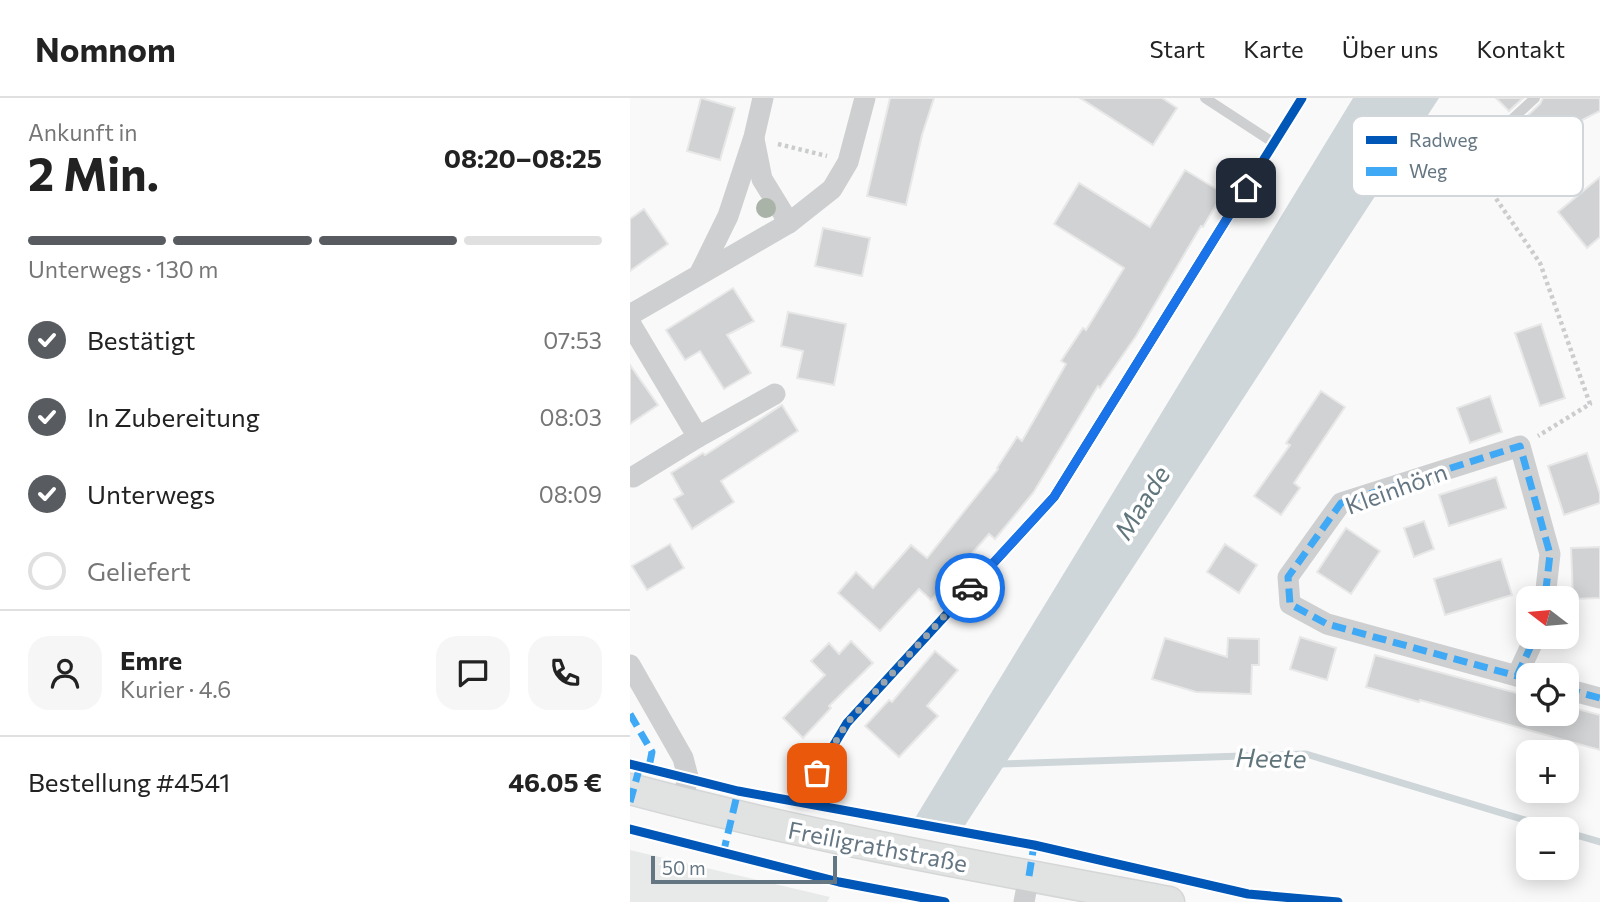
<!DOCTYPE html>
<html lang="de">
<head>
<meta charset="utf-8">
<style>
  body { margin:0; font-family:Commissioner,sans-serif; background:#f6f6f6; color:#222; height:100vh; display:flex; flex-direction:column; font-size:26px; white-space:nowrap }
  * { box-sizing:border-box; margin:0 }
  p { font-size:23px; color:#767676 }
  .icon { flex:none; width:38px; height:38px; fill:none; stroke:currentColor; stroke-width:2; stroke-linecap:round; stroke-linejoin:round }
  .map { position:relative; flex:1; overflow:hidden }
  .side { display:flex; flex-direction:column; background:#fff; width:630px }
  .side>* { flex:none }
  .needle { width:46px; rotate:286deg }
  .controls { position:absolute; left:886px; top:488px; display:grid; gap:14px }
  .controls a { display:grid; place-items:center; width:63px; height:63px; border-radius:14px; background:#fff; box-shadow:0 4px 18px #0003; font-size:35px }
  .scale { position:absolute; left:21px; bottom:18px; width:186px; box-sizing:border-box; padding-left:7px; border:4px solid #657683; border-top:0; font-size:19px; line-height:24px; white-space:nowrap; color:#657683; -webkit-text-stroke:5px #fff; paint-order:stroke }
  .pin { position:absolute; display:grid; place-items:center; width:60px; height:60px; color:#fff; margin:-30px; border-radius:14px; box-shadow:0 4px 10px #0006 }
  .courier { position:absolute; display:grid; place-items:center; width:70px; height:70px; margin:-35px; border:5px solid #1a73e8; border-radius:50%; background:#fff; color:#222; box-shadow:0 2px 9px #0007 }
  .head em { font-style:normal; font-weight:700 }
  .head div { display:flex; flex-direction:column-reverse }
  .head { display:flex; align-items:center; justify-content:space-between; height:119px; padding:0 28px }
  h1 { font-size:46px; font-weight:700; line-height:52px }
  .bar { display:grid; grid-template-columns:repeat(4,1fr); gap:10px 7px; align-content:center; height:84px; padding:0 28px }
  .bar i { height:9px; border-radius:5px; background:#e0e0e0 }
  .bar .on { background:#585c60 }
  .bar p { grid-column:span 4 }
  .line { display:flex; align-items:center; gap:18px; padding:0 28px; border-top:2px solid #e0e0e0 }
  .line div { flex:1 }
  .round { display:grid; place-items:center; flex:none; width:74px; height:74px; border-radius:21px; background:#f6f6f6 }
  ol { padding:0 28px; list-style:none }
  li { display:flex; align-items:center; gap:21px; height:77px }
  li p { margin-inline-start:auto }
  li .icon { padding:7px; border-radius:50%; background:#585c60; color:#fff; stroke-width:4 }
  li:last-child { color:#767676 }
  li i { width:38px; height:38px; border:4px solid #e0e0e0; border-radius:50% }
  header { display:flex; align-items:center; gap:42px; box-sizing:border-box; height:98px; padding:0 35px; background:#fff; border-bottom:2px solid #e0e0e0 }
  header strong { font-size:33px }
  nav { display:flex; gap:38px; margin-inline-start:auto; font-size:24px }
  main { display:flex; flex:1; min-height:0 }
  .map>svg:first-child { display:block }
  .built { fill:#e8e9e9 }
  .water { fill:#ced6d9 }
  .pier { fill:#f9f9f9 }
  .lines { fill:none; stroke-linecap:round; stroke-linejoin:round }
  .stream { stroke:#ced6d9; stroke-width:7 }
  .building { fill:#d0d2d3; stroke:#e8e8e8; stroke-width:2 }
  .secondary-casing { stroke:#d5d6d7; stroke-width:33 }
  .path { stroke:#cbcccd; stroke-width:4.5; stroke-dasharray:3.5 3.5; stroke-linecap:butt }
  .service { stroke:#cecfd0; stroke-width:10 }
  .minor { stroke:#cecfd0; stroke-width:21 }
  .secondary { stroke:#e1e2e2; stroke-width:30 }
  .quiet { stroke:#3fa9f5; stroke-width:7; stroke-dasharray:14 7; stroke-linecap:butt }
  .cycleway-casing { stroke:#fff; stroke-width:13 }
  .cycleway { stroke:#0057b8; stroke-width:9 }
  .tree { fill:#a9b3a7 }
  .done { stroke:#99a4ac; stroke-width:7; stroke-dasharray:0 12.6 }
  .route { stroke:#1a73e8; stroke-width:9 }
  .labels { text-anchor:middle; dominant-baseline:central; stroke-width:7; stroke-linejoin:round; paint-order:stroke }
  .street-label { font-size:24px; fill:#657683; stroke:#fff }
  .water-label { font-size:26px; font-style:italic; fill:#60757c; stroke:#fff }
  .key { fill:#fff; stroke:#d1d6da; stroke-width:2 }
  .key-label { font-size:19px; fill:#657683 }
</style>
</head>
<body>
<header>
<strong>Nomnom</strong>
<nav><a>Start</a><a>Karte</a><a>Über uns</a><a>Kontakt</a></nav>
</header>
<main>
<section class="side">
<div class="head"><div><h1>2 Min.</h1><p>Ankunft in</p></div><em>08:20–08:25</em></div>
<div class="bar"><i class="on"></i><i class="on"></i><i class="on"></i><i></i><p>Unterwegs · 130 m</p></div>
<ol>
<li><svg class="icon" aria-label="check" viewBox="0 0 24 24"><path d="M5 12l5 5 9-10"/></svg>Bestätigt<p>07:53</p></li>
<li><svg class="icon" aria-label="check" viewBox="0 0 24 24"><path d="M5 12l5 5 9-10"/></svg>In Zubereitung<p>08:03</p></li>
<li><svg class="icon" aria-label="check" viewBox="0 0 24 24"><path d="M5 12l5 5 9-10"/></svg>Unterwegs<p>08:09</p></li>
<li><i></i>Geliefert</li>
</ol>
<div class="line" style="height:126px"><a class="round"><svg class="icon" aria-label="person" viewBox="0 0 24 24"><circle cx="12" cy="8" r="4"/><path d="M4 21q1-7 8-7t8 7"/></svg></a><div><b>Emre</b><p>Kurier · 4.6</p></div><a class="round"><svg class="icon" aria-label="chat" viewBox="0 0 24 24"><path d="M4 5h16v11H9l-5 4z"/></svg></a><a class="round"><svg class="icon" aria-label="phone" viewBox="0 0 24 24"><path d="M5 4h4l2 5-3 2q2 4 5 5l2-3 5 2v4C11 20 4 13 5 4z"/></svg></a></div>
<div class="line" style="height:91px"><div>Bestellung #4541</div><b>46.05 €</b></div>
</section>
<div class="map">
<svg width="970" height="804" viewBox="0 0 970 804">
  <rect width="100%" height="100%" fill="#f9f9f9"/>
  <path class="built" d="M0,752l200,47 -3,5h-197z"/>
  <path class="water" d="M723,0h86l-524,804h-51z"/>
  <path class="pier" d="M282,718l57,10 -49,76h-60z"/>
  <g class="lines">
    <g class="stream">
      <path d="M369,666l307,-10 252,76"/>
      <path d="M936,734l34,10"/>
    </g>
  </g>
  <g class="building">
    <path d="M71,0l34,10 -15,52 -33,-9z"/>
    <path d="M260,0h44l-12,37 -16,70 -39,-9z"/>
    <path d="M450,0h82l15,10 -24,37z"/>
    <path d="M866,0h27l-14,13z"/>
    <path d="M913,0h57v13l-24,12 -33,33 -20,-21 6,-6 -8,-7 19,-18z"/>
    <path d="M555,72l38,23 -20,34 -2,-1 -65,110 -36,52 -2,-2 -65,107 -38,46 -6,-5 -58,66 -12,-11 -39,42 -42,-38 18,-21 17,16 38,-43 16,13 71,-89 -1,-1 20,-31 5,4 44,-77 -5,-3 22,-33 3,2 38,-62 -70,-44 25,-41 71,44z"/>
    <path d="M970,79v60l-13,11 -29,-36z"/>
    <path d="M14,111l24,35 -38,27v-52z"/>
    <path d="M193,130l47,10 -8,38 -47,-10z"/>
    <path d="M103,190l21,33 -27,14 24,38 -27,16 -24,-38 -15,9 -19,-30z"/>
    <path d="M158,214l58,12 -12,61 -37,-7 6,-27 -22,-5z"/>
    <path d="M911,226l24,74 -25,8 -25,-73z"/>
    <path d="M0,267l28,40 -28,19z"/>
    <path d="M691,293l24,16 -51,76 6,5 -19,27 -27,-19 36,-51 -4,-2z"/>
    <path d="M860,298l12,36 -32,11 -13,-35z"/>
    <path d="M152,307l16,26 -77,50 13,21 -42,27 -18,-30 9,-5 -12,-21 32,-20 2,2z"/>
    <path d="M957,355l13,41v9l-36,12 -16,-49z"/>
    <path d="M866,379l10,31 -57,18 -10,-31z"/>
    <path d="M794,423l10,28 -20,8 -10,-29z"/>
    <path d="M716,430l34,23 -29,43 -34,-22z"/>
    <path d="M40,446l14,24 -37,22 -15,-24z"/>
    <path d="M595,446l32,21 -18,28 -32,-21z"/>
    <path d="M970,449v51l-27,1 -2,-51z"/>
    <path d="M871,461l11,36 -67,20 -11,-36z"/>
    <path d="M670,539l36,11 -9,32 -37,-11z"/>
    <path d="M535,540l62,19 1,-19 31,1v26h-7l-1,29 -55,-2 -44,-13z"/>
    <path d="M221,543l22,22 -44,43 2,2 -28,30 -20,-20 42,-43 -14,-14 18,-18 10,11z"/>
    <path d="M305,553l23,19 -31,36 11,10 -39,41 -34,-31 24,-26 3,2z"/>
    <path d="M745,557l153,41v18h38v-8l34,9v35l-180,-50 -1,2 -53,-15z"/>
  </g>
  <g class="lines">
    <g class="secondary-casing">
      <path id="secondary" d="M0,691c178,48 359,79 539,113"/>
    </g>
    <g class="path">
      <path d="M148,46l49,12"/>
      <path d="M855,46l-16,15 71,104 50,141 -52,32"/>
    </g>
    <g class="service">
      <path d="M575,0l69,45"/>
      <path d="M866,36l39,-36"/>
      <path d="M187,675l30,-50 207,-226 248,-399"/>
    </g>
    <g class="minor">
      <path d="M124,41l8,40 27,44"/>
      <path d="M70,175l28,-57 26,-79 9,-39"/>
      <path d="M0,217l159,-92 43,-34 16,-27 17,-64"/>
      <path d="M0,225l68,114 -65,40"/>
      <path d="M68,339l77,-43"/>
      <path d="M0,567l53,93 5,19 -6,26"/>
      <path d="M887,578l18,-39"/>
      <path d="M898,581l-201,-55 -37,-20 -2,-27 53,-74 179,-57 30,108 -5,44"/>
      <path d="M936,591l34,9"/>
      <path d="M394,804l5,-26"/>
    </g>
    <use href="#secondary" class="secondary"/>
    <g class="quiet">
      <path d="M887,578l18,-39"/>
      <path d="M898,581l-201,-55 -37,-20 -2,-27 53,-74 179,-57 30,108 -5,44"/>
      <path d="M936,591l34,9"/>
      <path d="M0,616l22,38 -3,15 6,2"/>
      <path d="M0,704l10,-36"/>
      <path d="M93,756l15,-63"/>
      <path d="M399,778l5,-31"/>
    </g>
    <g class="cycleway-casing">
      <g id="cycleway">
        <path d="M0,666l108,27 296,54 214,49 90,8"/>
        <path d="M179,705l8,-30 30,-50 207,-226 248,-399"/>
        <path d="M0,731l209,53 106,20"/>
      </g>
    </g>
    <use href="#cycleway" class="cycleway"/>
  </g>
  <circle class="tree" cx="136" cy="110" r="10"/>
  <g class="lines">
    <path class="done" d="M187,675l30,-50 123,-135"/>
    <path class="route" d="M340,490l84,-91 192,-309"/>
  </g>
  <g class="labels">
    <g class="street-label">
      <text transform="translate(766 390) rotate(-20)">Kleinhörn</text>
      <text transform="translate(248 748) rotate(11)">Freiligrathstraße</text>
    </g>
    <g class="water-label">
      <text transform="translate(511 404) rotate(-58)">Maade</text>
      <text transform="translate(641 659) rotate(1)">Heete</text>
    </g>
  </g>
  <rect x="722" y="18" width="231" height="80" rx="10" class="key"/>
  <rect x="736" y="38" width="31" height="8" fill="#0057b8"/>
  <rect x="736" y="69" width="31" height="9" fill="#3fa9f5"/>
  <g class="key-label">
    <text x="779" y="49">Radweg</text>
    <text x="779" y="80">Weg</text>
  </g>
</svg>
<div class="controls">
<a><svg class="needle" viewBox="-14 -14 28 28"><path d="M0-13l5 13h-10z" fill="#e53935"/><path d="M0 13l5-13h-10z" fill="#767676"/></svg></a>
<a><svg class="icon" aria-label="locate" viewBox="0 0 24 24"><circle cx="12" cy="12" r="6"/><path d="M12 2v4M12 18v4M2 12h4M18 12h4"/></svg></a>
<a>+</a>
<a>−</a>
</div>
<div class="scale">50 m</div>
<div class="pin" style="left:187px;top:675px;background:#ea580c"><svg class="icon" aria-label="bag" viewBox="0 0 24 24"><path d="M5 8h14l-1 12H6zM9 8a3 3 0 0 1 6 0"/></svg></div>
<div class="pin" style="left:616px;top:90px;background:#1f2937"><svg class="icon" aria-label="home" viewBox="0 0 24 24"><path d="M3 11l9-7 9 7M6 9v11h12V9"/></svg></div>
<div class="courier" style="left:340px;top:490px"><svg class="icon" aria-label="car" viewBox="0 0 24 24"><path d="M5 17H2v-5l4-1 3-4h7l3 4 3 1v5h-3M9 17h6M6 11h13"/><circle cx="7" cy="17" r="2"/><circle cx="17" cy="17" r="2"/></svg></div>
</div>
</main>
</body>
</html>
